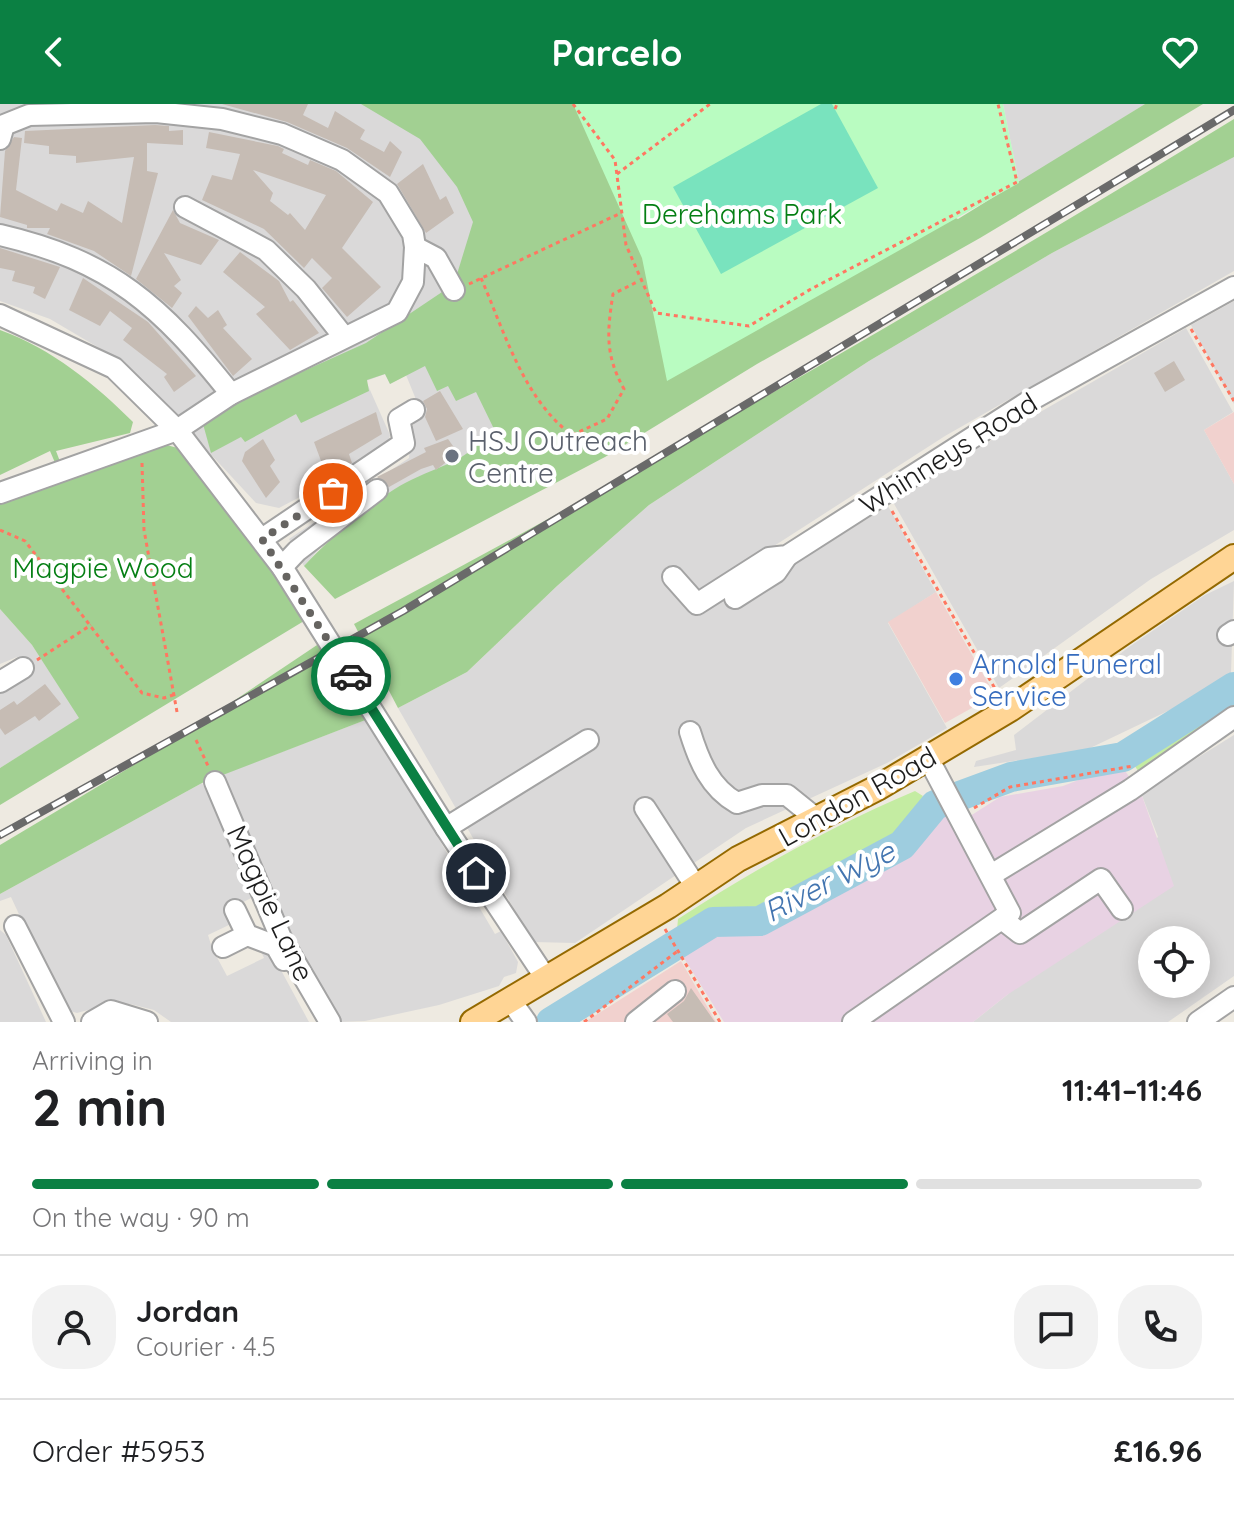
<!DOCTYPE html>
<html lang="en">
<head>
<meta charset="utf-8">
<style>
  body { margin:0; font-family:Quicksand,sans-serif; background:#f2f2f2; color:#202124; height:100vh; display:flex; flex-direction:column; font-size:30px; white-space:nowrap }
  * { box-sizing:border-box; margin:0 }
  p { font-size:26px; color:#757577 }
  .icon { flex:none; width:44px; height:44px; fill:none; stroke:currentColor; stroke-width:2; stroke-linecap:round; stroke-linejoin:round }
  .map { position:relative; height:918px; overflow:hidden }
  .side { display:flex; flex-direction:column; background:#fff; flex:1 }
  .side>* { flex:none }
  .fabs { position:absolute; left:1138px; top:822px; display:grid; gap:16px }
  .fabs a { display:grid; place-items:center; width:72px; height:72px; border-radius:50%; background:#fff; box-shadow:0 4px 20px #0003; font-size:40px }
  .pin { position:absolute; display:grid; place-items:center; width:68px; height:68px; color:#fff; margin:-34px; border:4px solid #fff; border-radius:50%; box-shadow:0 2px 8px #0007 }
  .courier { position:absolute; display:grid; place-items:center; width:80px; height:80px; margin:-40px; border:6px solid #0b8043; border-radius:50%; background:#fff; color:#222; box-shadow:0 2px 10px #0007 }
  .summary em { font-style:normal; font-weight:800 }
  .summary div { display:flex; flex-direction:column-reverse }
  .summary { display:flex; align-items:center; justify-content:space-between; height:136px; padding:0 32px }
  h1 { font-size:52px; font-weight:800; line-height:60px }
  .bar { display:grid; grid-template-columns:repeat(4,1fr); gap:12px 8px; align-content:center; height:96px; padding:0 32px }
  .bar i { height:10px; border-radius:6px; background:#e0e0e0 }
  .bar .on { background:#0b8043 }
  .bar p { grid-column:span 4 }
  .line { display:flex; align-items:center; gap:20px; padding:0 32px; border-top:2px solid #e0e0e0 }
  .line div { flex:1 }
  .round { display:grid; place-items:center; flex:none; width:84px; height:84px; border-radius:32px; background:#f2f2f2 }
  header { display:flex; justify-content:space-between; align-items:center; height:104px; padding:0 32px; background:#0b8043; color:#fff; font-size:36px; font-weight:800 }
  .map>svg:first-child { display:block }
  .residential { fill:#dad9d9; fill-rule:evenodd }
  .commercial { fill:#f1d1ce }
  .industrial { fill:#e8d2e3 }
  .grass { fill:#c4eca2 }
  .forest { fill:#a2d092 }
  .park { fill:#b9fcc1 }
  .pitch { fill:#79e3be }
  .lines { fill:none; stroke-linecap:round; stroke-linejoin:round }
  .river { stroke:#9ecddf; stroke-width:30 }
  .building { fill:#c6bcb4; fill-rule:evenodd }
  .minor-casing { stroke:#a3a3a3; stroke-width:24 }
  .major-casing { stroke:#946900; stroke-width:28 }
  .path { stroke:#ff7761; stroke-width:3; stroke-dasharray:4 4; stroke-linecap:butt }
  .minor { stroke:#fff; stroke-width:20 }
  .major { stroke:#ffd595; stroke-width:24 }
  .rail-casing { stroke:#6a6a6a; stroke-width:8 }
  .rail { stroke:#fff; stroke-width:5; stroke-dasharray:15; stroke-linecap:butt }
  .done { stroke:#666461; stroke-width:8; stroke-dasharray:0 14.4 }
  .route { stroke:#0b8043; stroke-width:10 }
  .worship-dot { fill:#6b7280; stroke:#fff; stroke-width:3 }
  .shop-dot { fill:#3f7fe0; stroke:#fff; stroke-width:3 }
  .labels { text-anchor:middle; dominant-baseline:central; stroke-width:8; stroke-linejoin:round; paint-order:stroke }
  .park-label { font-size:28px; fill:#057f14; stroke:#fff }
  .worship-label { font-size:28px; fill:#5b616d; stroke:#fff; text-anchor:start }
  .street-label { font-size:28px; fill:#1c1c1c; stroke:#fff }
  .shop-label { font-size:28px; fill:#366cbe; stroke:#fff; text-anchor:start }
  .water-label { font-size:30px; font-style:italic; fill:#4375b0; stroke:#fff }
</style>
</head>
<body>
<header><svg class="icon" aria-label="back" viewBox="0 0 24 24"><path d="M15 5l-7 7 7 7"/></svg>Parcelo<svg class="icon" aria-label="heart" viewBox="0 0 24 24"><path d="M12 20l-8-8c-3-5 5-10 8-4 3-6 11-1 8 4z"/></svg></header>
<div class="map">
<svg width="1234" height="918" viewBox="0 0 1234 918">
  <rect width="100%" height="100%" fill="#eeeae1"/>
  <g class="residential">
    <path d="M0,0h380l107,80 7,245 -24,26 -51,23 -89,59 -26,29 -15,-27 120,-81 2,-30 7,-10 -3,-21 -9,-22 -16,9 -5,-10 -19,7 24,54 -1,5 -59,41 -51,27 -23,-5 -103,-111 -47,-40 -56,-33 -50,-18z"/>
    <path d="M1003,0h142l-126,79z"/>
    <path d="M1234,53v114l-289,165 -227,146 9,24 161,-100 48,86 -48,31 59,105 -60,35 -141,65 -171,115 -42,-1 -135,-234 69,-36 90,-86 92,-81 220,-144 183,-108z"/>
    <path d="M1234,197v103l-43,-79z"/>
    <path d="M1186,224l47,84 -29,18 30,54v46l-83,49 -152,109 -106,-186 64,-42z"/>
    <path d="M1234,477l-3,92 -57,35 -88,42 -112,17 2,-6 40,-11 -2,-15 115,-88 76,-52z"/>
    <path d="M0,505l32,36 48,73 -80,50v-76l27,-17 -10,-18 -17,7z"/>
    <path d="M368,615l127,215 6,-3 17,31 -2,11 -12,4 -5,9 -60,19 -74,16 -26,1 -20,-23 -106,-221z"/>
    <path d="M1234,631v241l-66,46h-195l34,-27 151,-158 -17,-44zM1152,836h44v44h-44z"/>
    <path d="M202,679l55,112 -31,16 5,13 -23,11 4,13 15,28 37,-18 -5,-11 10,1 40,74h-138l-17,-12 -24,-6 -16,-1 -37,10 -14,-4 -52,-112 -11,4v-7z"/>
    <path d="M0,826l6,5 40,87h-46z"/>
  </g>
  <g class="commercial">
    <path d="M1234,308v72l-30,-54z"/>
    <path d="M936,488l59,103 -50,28 -57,-101z"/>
    <path d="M681,857l35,61h-131z"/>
  </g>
  <path class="industrial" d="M1120,660l21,29 33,93 -167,109 -34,27h-249l-47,-75 37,-20 30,2 39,-17 111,-62 26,-28 12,-22 18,-9 17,27 33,-21 63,-11z"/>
  <g class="grass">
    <path d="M1234,588v36l-88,55 -23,-35z"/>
    <path d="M915,687l8,5 -15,25 -19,19 -142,75 -12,4 -23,-7 -35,18 1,-11c75,-49 154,-93 237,-128z"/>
  </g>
  <g class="forest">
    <path d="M361,0h338l259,115 187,-115h58l-223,134 -223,126 -152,93 -270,142 -31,-33c26,-28 72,-69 107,-86 40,-19 50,-16 83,-51l-18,-37 -20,9 -8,-15 -11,5 -12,-25 -35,18 -5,-10 -18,6 2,11 -68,32 -5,-9 -51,28 -4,-5 -30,16 -8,-29 16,-15 147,-66 88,-59 19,-62 -16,-35 -37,-48z"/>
    <path d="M1234,15v38l-182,96 -183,108 -220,144 -92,81 -90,86 -69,36 -44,-84c299,-159 591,-328 880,-505z"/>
    <path d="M0,226c52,19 95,54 133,92l-3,11 -74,18 8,21 99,-28 22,6 82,109 37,62 -304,184v-37l79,-50 -47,-73 -32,-36v-107l59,-30 -9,-21 -50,24z"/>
    <path d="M326,535l42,80 -166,64 -202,111v-49l174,-104z"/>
  </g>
  <path class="park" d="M573,0h430l16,79 -352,198 -25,-123z"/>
  <path class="pitch" d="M821,0h11l46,84 -157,86 -48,-87z"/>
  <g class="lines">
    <path class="river" d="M551,918l162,-100 47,-1 142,-76 33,-40 76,-28 112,-20 111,-70"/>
  </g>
  <g class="building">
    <path d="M222,0h86l-5,11 25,13 7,-17 30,19 -5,9 24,13 6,-11 12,11 -12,25 -43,-29 -60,-26z"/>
    <path d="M155,21l14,1v5l14,-1v15l-36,-2v28l11,2 -27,103 -37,-25 -47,-17 3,-6h-23v-3l-27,-8 5,-66 9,-14 8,1 -6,52 41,21 4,-8 22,10 5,-12 34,22 12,-66 -58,6v-7l-27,-2v-8l-25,-3 1,-12z"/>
    <path d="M209,28l69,14 6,3 -2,4 26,12 2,-5 26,11 37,31 -31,46 39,39 -34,30 -25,-29 10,-10 -20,-20 -8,10 -40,-39 -62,-29 10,-25 20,5 8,-26 -34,-6zM253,66l73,25 -21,35 -15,-17 -2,2 -18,-14 3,-8z"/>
    <path d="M423,60l17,36 6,-4 8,17 -28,20 -29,-49z"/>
    <path d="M173,106l7,13 39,17 -18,25 -37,-12 17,27 -7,6 8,7 -10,15 -36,-29z"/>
    <path d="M0,144l60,19 -15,32 -12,-6 2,-6 -23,-6 3,-10 -15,-3z"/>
    <path d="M240,148l39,29 11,21 3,-2 26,33 -29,17 -34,-36 9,-7 -42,-35z"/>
    <path d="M83,174l65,44 48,54 -22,16 -10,-15 3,-3 -44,-34 9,-12 -22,-17 -10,15 -31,-16z"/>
    <path d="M196,202l12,12 10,-8 9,15 -4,3 29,31 -19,17 -45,-60z"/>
    <path d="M1174,257l11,19 -20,12 -11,-19z"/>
    <path d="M440,287l23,38 -27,12 -11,-24 2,-8 -4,-8z"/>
    <path d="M376,308l6,22 -33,20 3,9 -25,14 -13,-35z"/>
    <path d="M263,335l12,21 -5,6 10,16 -14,16 -24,-37 3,-9z"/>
    <path d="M448,335l10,14 -22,17 -3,-5 -12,4 -32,18 -12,-10 49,-25 -2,-4z"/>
    <path d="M45,580l16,20 -22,17 -4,-5 -30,19 -5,-7v-18l14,-9 3,4z"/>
    <path d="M691,884l24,34h-42l-6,-8 17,-13z"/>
  </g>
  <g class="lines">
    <g class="minor-casing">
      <g id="minor">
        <path d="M0,35l4,-14 25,-10 127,-3 66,7 60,15 60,26 46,33 25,41 2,13 -2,35 -16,30 -166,82 -54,36 -177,63"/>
        <path d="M185,103l81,43 40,39 38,48"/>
        <path d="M0,131c112,26 161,71 231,159"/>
        <path d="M415,143l21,11 18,32"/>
        <path d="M0,211l114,53 63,62 105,137 164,261 101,152"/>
        <path d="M262,435l142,-96 -5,-24 15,-9"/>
        <path d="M282,463l15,-16 80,-61"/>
        <path d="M673,473l24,27 72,-46 18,-2 244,-156 203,-113"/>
        <path d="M735,494l41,-26 11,-16"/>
        <path d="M1228,531l6,-4"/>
        <path d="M0,578l23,-14"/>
        <path d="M690,628c9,29 20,56 47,71l25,-8h25l31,25"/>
        <path d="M215,678l66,156 49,84"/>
        <path d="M645,704l51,79"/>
        <path d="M446,724l142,-88"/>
        <path d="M991,771l139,-85 104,-73"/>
        <path d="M235,806l12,25 29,11 8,14"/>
        <path d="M1002,815l18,14 81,-54 21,30"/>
        <path d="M15,822l49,96"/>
        <path d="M223,843l24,-12"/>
        <path d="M511,897l15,21"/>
        <path d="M92,918l19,-11 36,11"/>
        <path d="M636,918l39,-31"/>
        <path d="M853,918l157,-109 -82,-155"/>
        <path d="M1198,918l36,-25"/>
      </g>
    </g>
    <g class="major-casing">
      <path id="major" d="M473,918l195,-116 70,-47 141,-72 131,-78 224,-152"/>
    </g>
    <g class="path">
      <path d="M573,0l42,56 11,85 30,68 93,13 62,-37 206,-107 -19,-78"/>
      <path d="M835,5l2,-5"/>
      <path d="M617,70l93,-70"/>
      <path d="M481,174c23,53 43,122 91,157l35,-16 17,-30c-19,-34 -17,-57 -11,-95l26,-13"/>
      <path d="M469,180l152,-71"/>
      <path d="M1191,225l43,72"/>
      <path d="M142,359l2,67 33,182"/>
      <path d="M892,407l105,181"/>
      <path d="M0,426l25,11 117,152 22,5 9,-3"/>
      <path d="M37,556l54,-35"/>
      <path d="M196,636l13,28"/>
      <path d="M974,704l36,-21 123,-21"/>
      <path d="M665,825l55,93"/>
      <path d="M584,918l95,-72"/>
    </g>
    <use href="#minor" class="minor"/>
    <use href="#major" class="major"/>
    <g class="rail-casing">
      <path id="rail" d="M0,731l403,-224 831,-501"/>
    </g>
    <use href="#rail" class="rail"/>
  </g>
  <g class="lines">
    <path class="done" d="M333,389l-71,46 89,137"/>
    <path class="route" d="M351,572l125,197"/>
  </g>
  <circle class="worship-dot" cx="452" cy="352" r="8"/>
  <circle class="shop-dot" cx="956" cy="575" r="8"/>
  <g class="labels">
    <g class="park-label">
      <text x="742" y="109">Derehams Park</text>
      <text x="103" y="463">Magpie Wood</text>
    </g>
    <g class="worship-label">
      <text x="468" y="336">HSJ Outreach<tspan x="468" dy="32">Centre</tspan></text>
    </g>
    <g class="street-label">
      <text transform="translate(948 349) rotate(-32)">Whinneys Road</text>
      <text transform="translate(857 692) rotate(-29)">London Road</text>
      <text transform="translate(271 799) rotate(65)">Magpie Lane</text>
    </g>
    <g class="shop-label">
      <text x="972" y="559">Arnold Funeral<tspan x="972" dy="32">Service</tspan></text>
    </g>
    <g class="water-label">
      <text transform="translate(829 777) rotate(-27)">River Wye</text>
    </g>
  </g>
</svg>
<div class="fabs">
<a><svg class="icon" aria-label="locate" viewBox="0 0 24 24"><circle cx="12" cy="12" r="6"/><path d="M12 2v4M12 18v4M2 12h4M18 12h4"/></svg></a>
</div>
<div class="pin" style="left:333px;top:389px;background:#ea580c"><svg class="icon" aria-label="bag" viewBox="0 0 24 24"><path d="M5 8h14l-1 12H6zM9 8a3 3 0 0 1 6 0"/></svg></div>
<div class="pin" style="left:476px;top:769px;background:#1f2937"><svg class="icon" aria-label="home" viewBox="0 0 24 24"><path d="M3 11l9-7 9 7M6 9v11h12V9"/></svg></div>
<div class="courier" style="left:351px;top:572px"><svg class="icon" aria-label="car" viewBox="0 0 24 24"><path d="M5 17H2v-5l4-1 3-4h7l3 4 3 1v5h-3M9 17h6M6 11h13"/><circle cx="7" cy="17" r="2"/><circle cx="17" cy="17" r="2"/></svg></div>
</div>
<section class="side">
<div class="summary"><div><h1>2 min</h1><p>Arriving in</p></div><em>11:41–11:46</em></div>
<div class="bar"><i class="on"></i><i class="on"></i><i class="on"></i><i></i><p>On the way · 90 m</p></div>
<div class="line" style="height:144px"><a class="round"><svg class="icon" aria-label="person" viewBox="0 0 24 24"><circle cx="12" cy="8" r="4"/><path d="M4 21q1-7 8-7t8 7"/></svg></a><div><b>Jordan</b><p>Courier · 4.5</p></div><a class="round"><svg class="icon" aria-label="chat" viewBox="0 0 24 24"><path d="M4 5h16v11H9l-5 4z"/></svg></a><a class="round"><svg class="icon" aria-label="phone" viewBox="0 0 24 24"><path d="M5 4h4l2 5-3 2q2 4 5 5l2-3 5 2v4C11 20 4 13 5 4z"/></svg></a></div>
<div class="line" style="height:104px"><div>Order #5953</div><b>£16.96</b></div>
</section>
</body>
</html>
